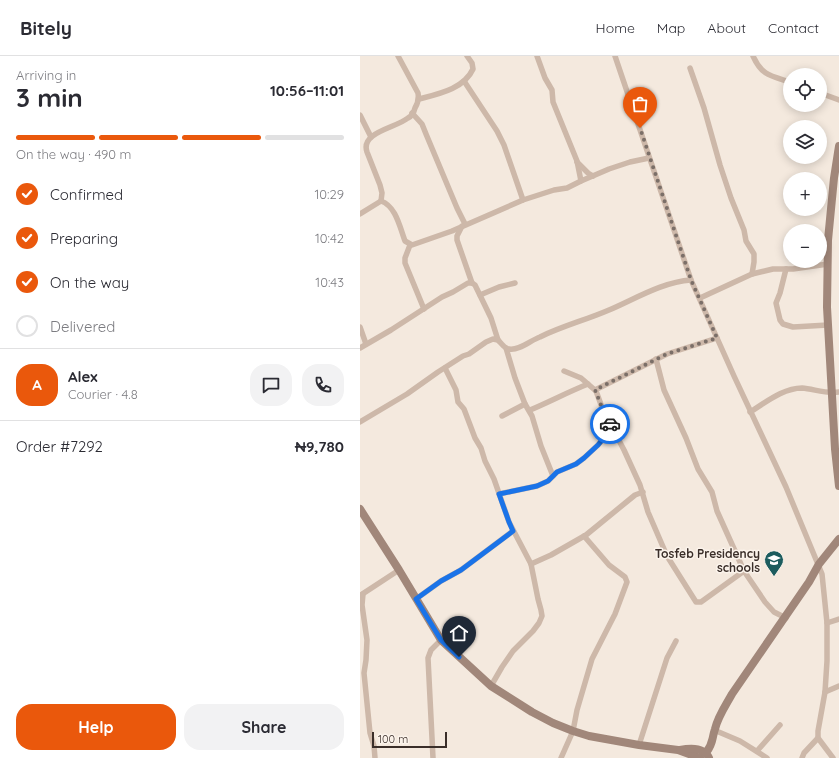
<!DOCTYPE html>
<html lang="en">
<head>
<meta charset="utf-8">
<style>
  body { margin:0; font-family:Quicksand,sans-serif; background:#f2f2f3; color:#2b2b33; height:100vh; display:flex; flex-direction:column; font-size:15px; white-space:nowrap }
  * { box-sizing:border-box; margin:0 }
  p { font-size:13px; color:#7c7c81 }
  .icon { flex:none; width:22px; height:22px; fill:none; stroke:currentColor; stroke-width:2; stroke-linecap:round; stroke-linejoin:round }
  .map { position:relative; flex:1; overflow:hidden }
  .drawer { display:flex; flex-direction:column; background:#fff; width:360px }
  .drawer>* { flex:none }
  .controls { position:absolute; left:423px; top:12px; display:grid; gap:8px }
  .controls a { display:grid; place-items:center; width:44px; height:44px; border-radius:50%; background:#fff; box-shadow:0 2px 10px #0003; font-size:20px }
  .scale { position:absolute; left:12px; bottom:10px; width:75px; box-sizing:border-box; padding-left:4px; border:2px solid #3a2e29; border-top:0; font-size:11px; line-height:14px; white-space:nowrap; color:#3a2e29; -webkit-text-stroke:3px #fbf3eb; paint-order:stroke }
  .pin { position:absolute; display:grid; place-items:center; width:34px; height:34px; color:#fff; margin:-41px -17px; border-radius:50% 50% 50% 0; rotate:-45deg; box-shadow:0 0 4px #0007 }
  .pin .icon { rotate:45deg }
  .courier { position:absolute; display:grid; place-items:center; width:40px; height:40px; margin:-20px; border:3px solid #1a73e8; border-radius:50%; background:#fff; color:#222; box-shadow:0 1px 5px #0007 }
  .summary em { font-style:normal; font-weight:700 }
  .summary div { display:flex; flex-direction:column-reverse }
  .summary { display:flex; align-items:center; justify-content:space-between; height:68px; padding:0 16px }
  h1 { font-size:26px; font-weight:700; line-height:30px }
  .bar { display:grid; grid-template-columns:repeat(4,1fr); gap:6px 4px; align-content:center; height:48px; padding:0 16px }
  .bar i { height:5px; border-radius:3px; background:#e1e1e2 }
  .bar .on { background:#ea580c }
  .bar p { grid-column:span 4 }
  .line { display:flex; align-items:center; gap:10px; padding:0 16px; border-top:1px solid #e1e1e2 }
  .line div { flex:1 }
  .round { display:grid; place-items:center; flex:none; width:42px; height:42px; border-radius:16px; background:#f2f2f3 }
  ol { padding:0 16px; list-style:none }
  li { display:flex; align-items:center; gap:12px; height:44px }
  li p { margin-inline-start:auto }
  li .icon { padding:4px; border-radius:50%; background:#ea580c; color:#fff; stroke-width:4 }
  li:last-child { color:#7c7c81 }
  li i { width:22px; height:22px; border:2px solid #e1e1e2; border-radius:50% }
  .primary-button { display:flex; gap:8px; margin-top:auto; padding:8px 16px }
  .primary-button a { flex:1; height:46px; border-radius:16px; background:#ea580c; color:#fff; font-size:16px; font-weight:700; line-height:46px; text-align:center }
  .primary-button a+a { background:#f2f2f3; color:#2b2b33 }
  header { display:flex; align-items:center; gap:24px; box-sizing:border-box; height:56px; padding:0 20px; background:#fff; border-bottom:1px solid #e1e1e2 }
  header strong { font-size:19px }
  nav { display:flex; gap:22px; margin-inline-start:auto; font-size:14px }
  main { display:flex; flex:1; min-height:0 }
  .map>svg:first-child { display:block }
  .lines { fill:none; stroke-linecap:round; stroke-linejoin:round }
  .street { stroke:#cdb8a9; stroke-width:5.5 }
  .secondary { stroke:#a1877a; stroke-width:8 }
  .done { stroke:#7b6f68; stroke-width:4; stroke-dasharray:0 7.2 }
  .route { stroke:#1a73e8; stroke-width:5 }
  .labels { text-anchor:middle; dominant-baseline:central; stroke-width:3; stroke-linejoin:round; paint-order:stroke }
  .poi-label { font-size:12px; font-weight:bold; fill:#3a2e29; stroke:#fbf3eb; text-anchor:end }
</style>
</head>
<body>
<header>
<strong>Bitely</strong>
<nav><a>Home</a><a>Map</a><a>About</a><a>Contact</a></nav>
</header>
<main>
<section class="drawer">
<div class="summary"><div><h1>3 min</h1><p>Arriving in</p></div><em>10:56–11:01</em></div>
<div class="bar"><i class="on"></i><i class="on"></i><i class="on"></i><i></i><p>On the way · 490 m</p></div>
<ol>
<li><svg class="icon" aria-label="check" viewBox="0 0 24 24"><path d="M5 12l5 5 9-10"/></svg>Confirmed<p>10:29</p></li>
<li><svg class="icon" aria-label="check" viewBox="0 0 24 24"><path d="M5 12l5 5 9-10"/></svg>Preparing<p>10:42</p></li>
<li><svg class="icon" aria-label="check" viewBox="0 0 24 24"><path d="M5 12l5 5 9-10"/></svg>On the way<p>10:43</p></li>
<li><i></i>Delivered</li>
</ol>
<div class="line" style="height:72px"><b class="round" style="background:#ea580c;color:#fff">A</b><div><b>Alex</b><p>Courier · 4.8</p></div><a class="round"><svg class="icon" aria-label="chat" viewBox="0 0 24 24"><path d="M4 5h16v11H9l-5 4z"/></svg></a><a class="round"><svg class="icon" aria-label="phone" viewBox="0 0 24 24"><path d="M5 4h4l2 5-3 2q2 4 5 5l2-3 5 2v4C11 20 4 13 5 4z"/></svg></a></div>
<div class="line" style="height:52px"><div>Order #7292</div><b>₦9,780</b></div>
<div class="primary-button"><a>Help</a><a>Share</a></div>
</section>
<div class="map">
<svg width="479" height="702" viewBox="0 0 479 702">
  <rect width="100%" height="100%" fill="#f4e9de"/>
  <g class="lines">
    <g class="street">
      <path d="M177,0l8,22 7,12 1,12 24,59 4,20"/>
      <path d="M255,0l76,224 43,96 52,111 36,87 5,49v38l-2,31 -7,39v7l15,20"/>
      <path d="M393,0c9,20 18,20 37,26"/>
      <path d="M330,12l14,40 16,57 11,33 13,32 2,11 8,13v8l-2,12"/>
      <path d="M104,25l33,50 7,14 19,55"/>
      <path d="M460,37l19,7"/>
      <path d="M59,43c19,-5 45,-10 54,-30l-1,-6 -5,-7"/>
      <path d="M52,57l10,11 4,10 31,74 8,16"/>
      <path d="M0,59l11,22"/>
      <path d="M217,106l11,11 5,3"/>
      <path d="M21,145c15,5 19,27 24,40l7,4 40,-14 71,-31 31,-10 13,-2 14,-7 28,-12 21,-7 19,-4"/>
      <path d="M21,145l1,-8 -2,-8 -13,-33c-7,-20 29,-24 41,-34 4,-2 6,-6 7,-10 3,-5 4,-9 3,-15l-20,-37"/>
      <path d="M0,158l21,-13"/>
      <path d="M102,170l-5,10v4l15,43 3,2 16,33 7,22"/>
      <path d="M50,189l-5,13v5l19,46"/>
      <path d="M426,213l-6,24 -4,10 4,17 3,4 10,3 35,-2"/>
      <path d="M120,239l19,-8 16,-4"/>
      <path d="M340,242l52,-24 21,-5h20l35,-5"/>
      <path d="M0,271l6,17"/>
      <path d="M0,292l31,-18 51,-33 11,-5 15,-9h4"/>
      <path d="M146,292l9,30 10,26 7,12 9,30 12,30"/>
      <path d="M296,303l8,31 22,48 12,31 14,23 5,19 27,60 21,31 9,10 12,6"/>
      <path d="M85,312l11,22 2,12 6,7 11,29 6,10 4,13 9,18 15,43 22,42 7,35 3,11 1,6 -3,7 -6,8 -20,20 -11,16 -11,19"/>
      <path d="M204,315l17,7 15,13 7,19 21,40 16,35 8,27 19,44 29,46h5l43,-31"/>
      <path d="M235,334l72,-36 50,-16"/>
      <path d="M170,354c19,-8 38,-18 58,-26"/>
      <path d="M390,356c15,-9 33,-24 52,-24 12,1 24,6 37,4"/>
      <path d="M142,360l23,-12"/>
      <path d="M0,366l47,-28 31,-22 25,-16 6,-2 17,-12 7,-3 5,1c3,3 7,9 11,9 10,2 22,-9 31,-12 22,-11 46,-17 69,-27 26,-11 53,-28 82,-30"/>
      <path d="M139,438l38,-8 11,-5 9,-9 19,-8 8,-6 14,-13 14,-17"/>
      <path d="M171,508l20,-9 35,-20 49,-40 8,-3"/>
      <path d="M3,538l-1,11 5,35 -1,20 -2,13 6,60 4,13 1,12"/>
      <path d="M1,539l38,-25"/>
      <path d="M56,543l25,-18 20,-11 52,-39"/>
      <path d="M467,567l12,-4"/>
      <path d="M465,636l14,-6"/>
      <path d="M354,674l26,11 27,17"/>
      <path d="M279,689l28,-87 9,-17"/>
      <path d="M397,695l23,-26"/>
      <path d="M73,702l-5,-100 3,-8 10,-10"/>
      <path d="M201,702l12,-27 4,-21 15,-51 23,-45 12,-32 -2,-5 -16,-12 -25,-29"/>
      <path d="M442,702l2,-5 14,-15"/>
    </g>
    <g class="secondary">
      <path d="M479,90l-5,32 -6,62 -1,67 8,142 4,37"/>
      <path d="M0,453l39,61 42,70 50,46 41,26 21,11 20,8 16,5 50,9 39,5 22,8"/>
      <path d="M320,694c10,-2 24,-3 29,8"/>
      <path d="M346,697c8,-11 5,-12 9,-24 3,-13 11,-24 17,-35l77,-112 10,-18 20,-25"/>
    </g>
  </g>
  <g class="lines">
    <path class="done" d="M250,368l-7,-14 -8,-20 72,-36 50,-16 -26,-58 -51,-152"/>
    <path class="route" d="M99,601l-18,-17 -25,-41 25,-18 20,-11 52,-39 -4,-9 -10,-28 38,-8 11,-5 9,-9 19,-8 8,-6 14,-13 14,-17 -2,-4"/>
  </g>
  <defs>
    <g id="school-pin" transform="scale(1)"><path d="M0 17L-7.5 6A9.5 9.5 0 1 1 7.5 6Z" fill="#1c5c5e" stroke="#fbf3eb"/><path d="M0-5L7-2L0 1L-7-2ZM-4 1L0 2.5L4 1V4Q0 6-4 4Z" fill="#fff"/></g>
  </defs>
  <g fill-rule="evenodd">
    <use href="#school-pin" x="414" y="504"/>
  </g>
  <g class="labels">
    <g class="poi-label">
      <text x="400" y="497">Tosfeb Presidency<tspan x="400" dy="14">schools</tspan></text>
    </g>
  </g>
</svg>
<div class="controls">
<a><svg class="icon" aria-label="locate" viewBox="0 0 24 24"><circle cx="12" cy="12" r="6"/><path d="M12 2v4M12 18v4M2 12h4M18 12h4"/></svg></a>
<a><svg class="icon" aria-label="layers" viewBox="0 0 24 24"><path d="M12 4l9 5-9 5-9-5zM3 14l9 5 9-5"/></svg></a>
<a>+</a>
<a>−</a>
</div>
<div class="scale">100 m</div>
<div class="pin" style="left:280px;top:72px;background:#ea580c"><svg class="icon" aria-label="bag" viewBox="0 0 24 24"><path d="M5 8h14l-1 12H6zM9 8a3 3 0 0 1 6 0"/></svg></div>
<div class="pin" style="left:99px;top:601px;background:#1f2937"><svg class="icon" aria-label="home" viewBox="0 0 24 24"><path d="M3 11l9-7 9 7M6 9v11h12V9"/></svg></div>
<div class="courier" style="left:250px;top:368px"><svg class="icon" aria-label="car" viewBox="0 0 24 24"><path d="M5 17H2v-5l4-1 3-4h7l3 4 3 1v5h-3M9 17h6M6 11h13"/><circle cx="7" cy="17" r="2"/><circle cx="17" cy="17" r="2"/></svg></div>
</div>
</main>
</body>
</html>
